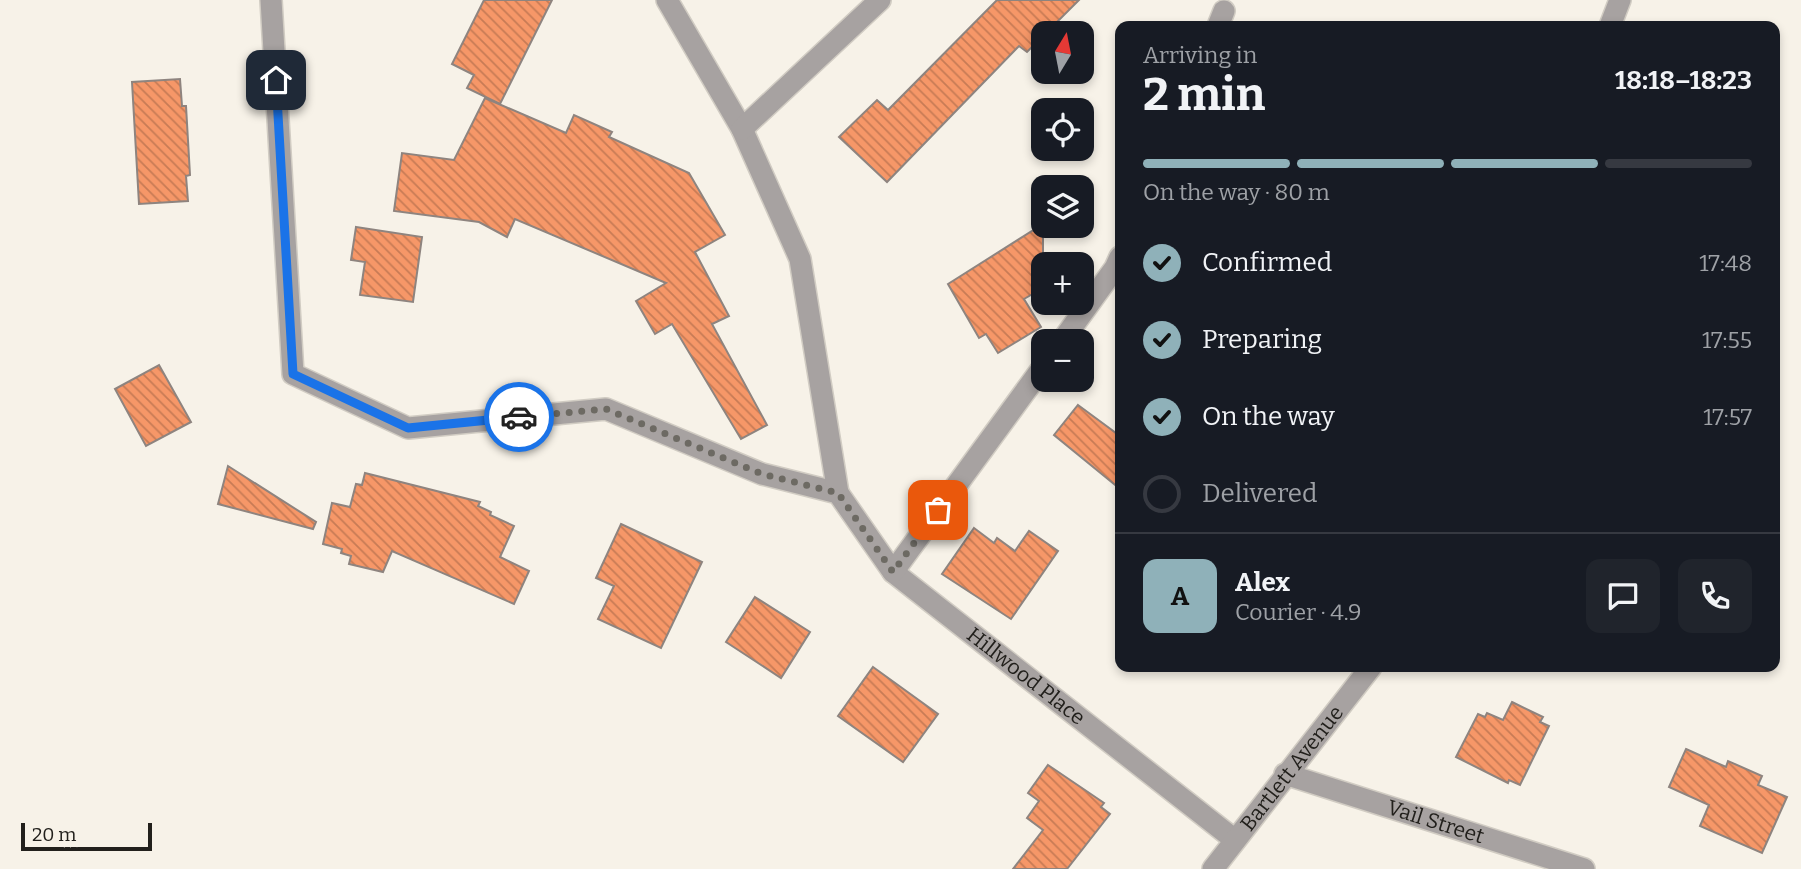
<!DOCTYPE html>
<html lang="en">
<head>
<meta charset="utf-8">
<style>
  body { margin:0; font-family:Bitter,serif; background:#20242c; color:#f1f3f6; height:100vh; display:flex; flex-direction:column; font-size:26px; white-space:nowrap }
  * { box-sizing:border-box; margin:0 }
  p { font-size:23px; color:#9ea1a6 }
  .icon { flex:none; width:38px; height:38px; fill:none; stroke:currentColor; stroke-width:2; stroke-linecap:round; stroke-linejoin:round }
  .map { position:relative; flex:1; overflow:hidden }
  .panel { position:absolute; left:1115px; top:21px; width:665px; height:651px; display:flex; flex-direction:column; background:#171b24; border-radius:14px; box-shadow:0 4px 10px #0003 }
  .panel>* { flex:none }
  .needle { width:46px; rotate:10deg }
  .buttons { position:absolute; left:1031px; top:21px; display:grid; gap:14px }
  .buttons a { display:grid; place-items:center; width:63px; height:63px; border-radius:14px; background:#171b24; box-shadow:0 4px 10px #0003; font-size:35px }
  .scale { position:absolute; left:21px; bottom:18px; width:131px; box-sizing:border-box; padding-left:7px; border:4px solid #22201c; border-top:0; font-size:19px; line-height:24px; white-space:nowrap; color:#22201c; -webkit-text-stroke:5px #f7f2e8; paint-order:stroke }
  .pin { position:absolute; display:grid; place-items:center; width:60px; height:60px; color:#fff; margin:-30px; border-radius:14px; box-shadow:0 4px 10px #0006 }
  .courier { position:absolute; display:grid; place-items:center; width:70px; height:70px; margin:-35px; border:5px solid #1a73e8; border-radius:50%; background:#fff; color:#222; box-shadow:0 2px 9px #0007 }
  .overview em { font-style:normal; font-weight:700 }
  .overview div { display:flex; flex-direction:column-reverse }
  .overview { display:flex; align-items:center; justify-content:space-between; height:119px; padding:0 28px }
  h1 { font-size:46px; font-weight:700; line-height:52px }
  .bar { display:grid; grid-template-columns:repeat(4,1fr); gap:10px 7px; align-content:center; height:84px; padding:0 28px }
  .bar i { height:9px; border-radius:5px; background:#363941 }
  .bar .selected { background:#8fb1b9 }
  .bar p { grid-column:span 4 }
  .line { display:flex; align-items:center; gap:18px; padding:0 28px; border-top:2px solid #363941 }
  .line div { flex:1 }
  .round { display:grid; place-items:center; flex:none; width:74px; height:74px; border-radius:14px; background:#20242c }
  ol { padding:0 28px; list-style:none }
  li { display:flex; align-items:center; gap:21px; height:77px }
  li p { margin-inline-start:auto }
  li .icon { padding:7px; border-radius:50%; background:#8fb1b9; color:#111; stroke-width:4 }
  li:last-child { color:#9ea1a6 }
  li i { width:38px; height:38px; border:4px solid #363941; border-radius:50% }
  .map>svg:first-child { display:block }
  .building { fill:url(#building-back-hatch); stroke:#8e847f; stroke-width:2 }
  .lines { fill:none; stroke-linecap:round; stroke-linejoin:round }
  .street-casing { stroke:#d1ccc3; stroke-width:24 }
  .street { stroke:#a7a2a1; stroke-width:21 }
  .done { stroke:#6d6a63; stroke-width:7; stroke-dasharray:0 12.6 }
  .route { stroke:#1a73e8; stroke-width:9 }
  .labels { text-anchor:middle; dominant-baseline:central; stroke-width:5; stroke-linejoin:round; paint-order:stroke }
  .street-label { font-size:21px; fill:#22201c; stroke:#f7f2e8 }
</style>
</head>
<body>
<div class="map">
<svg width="1801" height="869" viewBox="0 0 1801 869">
  <defs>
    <pattern id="building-back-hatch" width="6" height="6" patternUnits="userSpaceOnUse" patternTransform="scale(1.75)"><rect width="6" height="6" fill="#f69768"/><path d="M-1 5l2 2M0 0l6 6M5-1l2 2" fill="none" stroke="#c77b55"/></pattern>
  </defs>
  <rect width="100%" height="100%" fill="#f7f2e8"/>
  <g class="building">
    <path d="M484,0h68l-52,104 -33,-16 7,-13 -22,-11z"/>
    <path d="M997,0h82l-52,52 -8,-6 -132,136 -48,-45 38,-37 11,10z"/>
    <path d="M180,79l2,27h4l4,69 -4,1 2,25 -49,3 -7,-122z"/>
    <path d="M485,98l81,35 8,-18 38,17 -3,5 80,36 36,62 -30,17 34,64 -17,8 55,101 -26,14 -69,-115 -17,10 -19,-33 30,-18 -151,-64 -8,18 -28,-15 -85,-11 8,-58 52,7z"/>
    <path d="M1043,224v64l-19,11 17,28 -43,26 -12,-19 -7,4 -31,-54z"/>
    <path d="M356,227l66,10 -9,65 -53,-7 5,-33 -14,-2z"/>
    <path d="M159,365l32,57 -45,24 -31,-57z"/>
    <path d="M1078,405l42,31v53l-66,-54z"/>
    <path d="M228,466l88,56 -3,7 -95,-25z"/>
    <path d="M365,473l115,29 -2,4 13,6 -1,3 24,11 -14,31 29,14 -15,33 -122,-53 -9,21 -34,-8 2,-8 -10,-3 1,-4 -19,-5 9,-41 18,4 6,-23 6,1z"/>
    <path d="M621,524l81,38 -41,86 -63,-29 16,-33 -18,-8z"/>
    <path d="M974,528l20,15 3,-5 18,13 14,-20 29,20 -47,68 -69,-45z"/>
    <path d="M755,597l55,35 -29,46 -55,-36z"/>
    <path d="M873,667l65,47 -35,48 -65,-46z"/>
    <path d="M1512,702l31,15 -3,5 9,4 -29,59 -11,-5 -1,3 -52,-26 22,-43 7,3 2,-4 16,7z"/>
    <path d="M1686,749l40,18 2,-6 34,15 -4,9 29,12 -25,56 -62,-27 9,-21 -40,-18z"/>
    <path d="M1048,765l56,38 -3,4 9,7 -43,55h-54l30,-39 -16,-12 12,-17 -11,-8z"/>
  </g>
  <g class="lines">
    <g class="street-casing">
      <g id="street">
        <path id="s1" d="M271,0l22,374 115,54 198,-19 156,65 76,19 55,79 342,268"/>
        <path d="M667,0l75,129 58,130 38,234"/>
        <path d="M1218,26l6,-15"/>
        <path d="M1610,26l10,-26"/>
        <path d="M742,129l138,-129"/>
        <path d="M1062,341l53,-73 5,-11"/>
        <path d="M893,572l150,-205"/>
        <path id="s2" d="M1285,774l299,95"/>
        <path id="s3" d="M1213,869l158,-202"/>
      </g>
    </g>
    <use href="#street" class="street"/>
  </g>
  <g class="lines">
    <path class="done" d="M519,417l87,-8 156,65 76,19 55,79 45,-62"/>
    <path class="route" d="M276,80l17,294 115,54 111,-11"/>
  </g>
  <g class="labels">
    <g class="street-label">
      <text stroke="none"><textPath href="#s1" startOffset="1213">Hillwood Place</textPath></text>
      <text stroke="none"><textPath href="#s3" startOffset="128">Bartlett Avenue</textPath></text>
      <text stroke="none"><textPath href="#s2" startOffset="158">Vail Street</textPath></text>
    </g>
  </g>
</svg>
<div class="buttons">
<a><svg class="needle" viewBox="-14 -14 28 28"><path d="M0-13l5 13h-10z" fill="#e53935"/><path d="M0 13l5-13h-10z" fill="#9ea1a6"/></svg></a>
<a><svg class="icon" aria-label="locate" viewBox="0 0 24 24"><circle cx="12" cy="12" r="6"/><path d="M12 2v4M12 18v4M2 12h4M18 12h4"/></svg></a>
<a><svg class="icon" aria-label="layers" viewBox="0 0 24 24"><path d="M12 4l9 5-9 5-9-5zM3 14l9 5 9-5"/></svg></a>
<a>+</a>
<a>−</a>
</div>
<div class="scale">20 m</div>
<div class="pin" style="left:938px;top:510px;background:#ea580c"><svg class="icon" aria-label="bag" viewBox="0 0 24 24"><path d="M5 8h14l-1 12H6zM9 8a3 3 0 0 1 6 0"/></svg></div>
<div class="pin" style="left:276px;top:80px;background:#1f2937"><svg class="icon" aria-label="home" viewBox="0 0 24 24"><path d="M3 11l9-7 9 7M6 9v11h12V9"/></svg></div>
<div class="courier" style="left:519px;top:417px"><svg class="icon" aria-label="car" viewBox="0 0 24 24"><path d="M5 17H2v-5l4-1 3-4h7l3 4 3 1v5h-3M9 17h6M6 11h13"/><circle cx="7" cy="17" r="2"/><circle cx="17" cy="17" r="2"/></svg></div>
<section class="panel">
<div class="overview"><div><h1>2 min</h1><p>Arriving in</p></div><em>18:18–18:23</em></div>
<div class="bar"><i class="selected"></i><i class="selected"></i><i class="selected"></i><i></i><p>On the way · 80 m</p></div>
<ol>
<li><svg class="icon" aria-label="check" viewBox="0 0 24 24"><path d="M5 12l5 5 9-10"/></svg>Confirmed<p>17:48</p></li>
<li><svg class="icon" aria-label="check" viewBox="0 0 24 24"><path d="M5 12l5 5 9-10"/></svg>Preparing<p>17:55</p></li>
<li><svg class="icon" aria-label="check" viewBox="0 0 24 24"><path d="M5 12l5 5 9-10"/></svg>On the way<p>17:57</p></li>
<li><i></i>Delivered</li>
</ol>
<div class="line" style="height:126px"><b class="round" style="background:#8fb1b9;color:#111">A</b><div><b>Alex</b><p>Courier · 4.9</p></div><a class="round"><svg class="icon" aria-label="chat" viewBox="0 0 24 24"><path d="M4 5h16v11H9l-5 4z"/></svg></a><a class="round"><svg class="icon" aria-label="phone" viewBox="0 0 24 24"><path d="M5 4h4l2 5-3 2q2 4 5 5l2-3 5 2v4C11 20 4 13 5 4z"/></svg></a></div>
</section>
</div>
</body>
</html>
